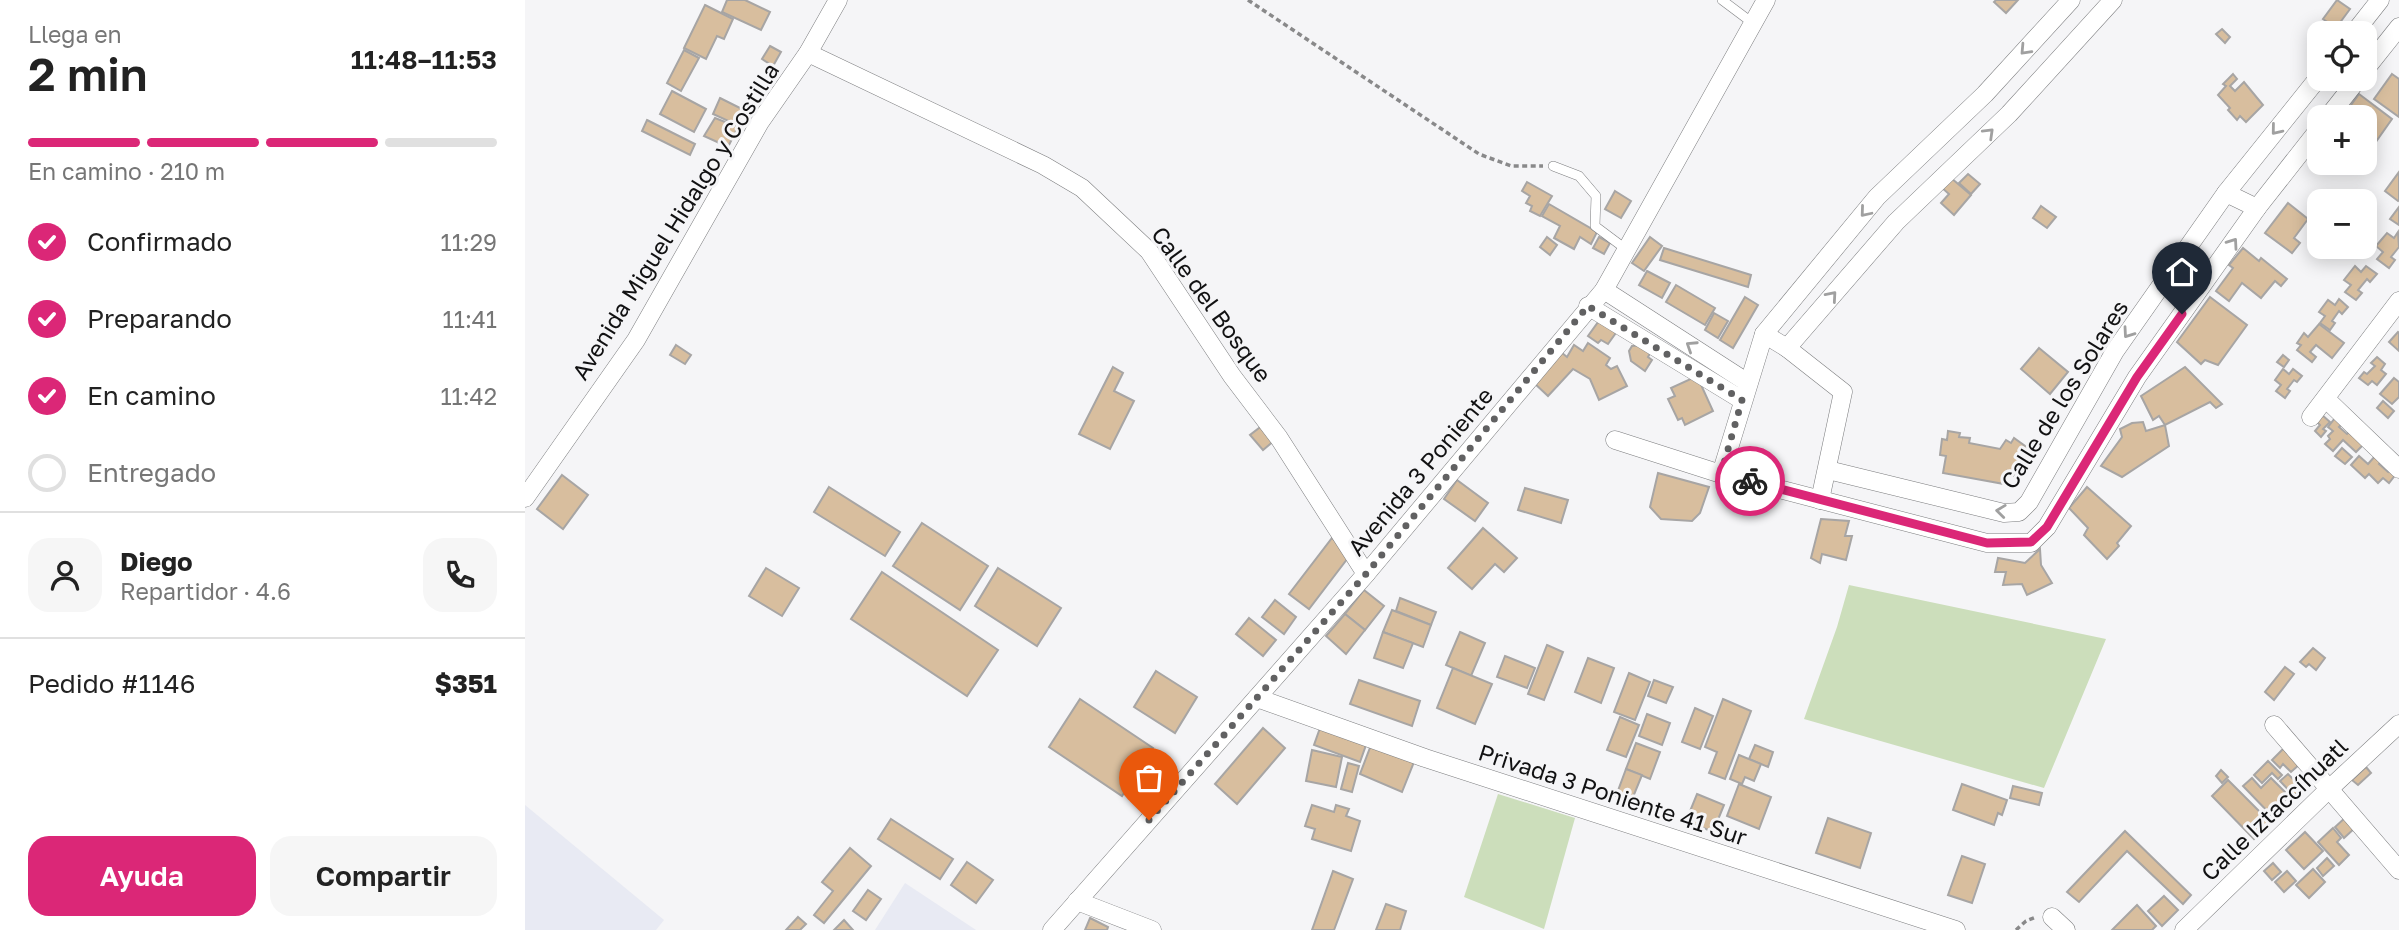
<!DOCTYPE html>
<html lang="es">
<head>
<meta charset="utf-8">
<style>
  body { margin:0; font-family:"Golos Text",sans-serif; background:#f6f6f6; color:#222; height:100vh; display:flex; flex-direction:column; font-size:26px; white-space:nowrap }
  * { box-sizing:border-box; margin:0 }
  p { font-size:23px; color:#767676 }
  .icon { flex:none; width:38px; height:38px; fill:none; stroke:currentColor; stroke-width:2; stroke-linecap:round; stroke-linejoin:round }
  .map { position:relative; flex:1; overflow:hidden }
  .sheet { display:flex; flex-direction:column; background:#fff; width:525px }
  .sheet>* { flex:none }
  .buttons { position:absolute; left:1782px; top:21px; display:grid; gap:14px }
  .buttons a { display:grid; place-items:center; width:70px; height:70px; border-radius:14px; background:#fff; box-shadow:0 4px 18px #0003; font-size:35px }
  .pin { position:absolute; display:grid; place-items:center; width:60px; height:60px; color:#fff; margin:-72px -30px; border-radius:50% 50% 50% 0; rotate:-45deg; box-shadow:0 0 7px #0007 }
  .pin .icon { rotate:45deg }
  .courier { position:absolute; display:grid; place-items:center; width:70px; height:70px; margin:-35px; border:5px solid #db2777; border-radius:50%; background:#fff; color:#222; box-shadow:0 2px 9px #0007 }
  .headline em { font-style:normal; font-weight:600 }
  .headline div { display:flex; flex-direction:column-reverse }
  .headline { display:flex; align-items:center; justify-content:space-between; height:119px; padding:0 28px }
  h1 { font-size:46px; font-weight:600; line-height:52px }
  .bar { display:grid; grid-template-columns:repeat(4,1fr); gap:10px 7px; align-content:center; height:84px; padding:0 28px }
  .bar i { height:9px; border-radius:5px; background:#e0e0e0 }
  .bar .selected { background:#db2777 }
  .bar p { grid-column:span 4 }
  .line { display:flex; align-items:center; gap:18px; padding:0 28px; border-top:2px solid #e0e0e0 }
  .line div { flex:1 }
  .round { display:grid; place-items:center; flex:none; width:74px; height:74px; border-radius:21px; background:#f6f6f6 }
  ol { padding:0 28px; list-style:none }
  li { display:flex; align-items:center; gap:21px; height:77px }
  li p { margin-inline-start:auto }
  li .icon { padding:7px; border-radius:50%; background:#db2777; color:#fff; stroke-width:4 }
  li:last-child { color:#767676 }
  li i { width:38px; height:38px; border:4px solid #e0e0e0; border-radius:50% }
  .cta { display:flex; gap:14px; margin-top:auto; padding:14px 28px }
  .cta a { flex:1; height:80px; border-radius:21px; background:#db2777; color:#fff; font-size:28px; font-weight:600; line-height:80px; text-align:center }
  .cta a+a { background:#f6f6f6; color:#222 }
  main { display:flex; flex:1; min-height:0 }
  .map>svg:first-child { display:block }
  .built { fill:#e8eaf3 }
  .green { fill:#ccdebb }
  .building { fill:#d8be9e; stroke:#a7a5a4; stroke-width:2 }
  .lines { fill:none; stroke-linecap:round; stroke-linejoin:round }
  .service-casing { stroke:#7c7d7f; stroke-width:10 }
  .minor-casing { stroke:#7c7d7f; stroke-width:19 }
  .path { stroke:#89898a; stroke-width:3.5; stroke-dasharray:5 3.5; stroke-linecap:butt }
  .service { stroke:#fff; stroke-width:9 }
  .minor { stroke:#fff; stroke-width:18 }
  .oneway { stroke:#a0a0a0 }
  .done { stroke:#616162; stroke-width:7; stroke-dasharray:0 12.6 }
  .route { stroke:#db2777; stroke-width:9 }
  .labels { text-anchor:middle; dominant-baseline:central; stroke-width:6; stroke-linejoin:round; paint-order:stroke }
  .street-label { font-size:23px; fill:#111112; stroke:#f5f5f7 }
</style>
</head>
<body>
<main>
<section class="sheet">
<div class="headline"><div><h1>2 min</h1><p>Llega en</p></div><em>11:48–11:53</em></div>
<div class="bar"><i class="selected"></i><i class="selected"></i><i class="selected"></i><i></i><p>En camino · 210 m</p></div>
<ol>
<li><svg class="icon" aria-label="check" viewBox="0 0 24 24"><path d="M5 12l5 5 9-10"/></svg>Confirmado<p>11:29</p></li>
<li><svg class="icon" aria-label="check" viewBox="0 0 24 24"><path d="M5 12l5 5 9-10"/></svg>Preparando<p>11:41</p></li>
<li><svg class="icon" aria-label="check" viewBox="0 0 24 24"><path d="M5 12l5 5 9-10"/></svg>En camino<p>11:42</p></li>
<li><i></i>Entregado</li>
</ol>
<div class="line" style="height:126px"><a class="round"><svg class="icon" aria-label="person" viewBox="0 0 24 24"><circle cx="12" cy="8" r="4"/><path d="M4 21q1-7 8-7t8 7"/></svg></a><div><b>Diego</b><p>Repartidor · 4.6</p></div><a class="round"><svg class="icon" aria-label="phone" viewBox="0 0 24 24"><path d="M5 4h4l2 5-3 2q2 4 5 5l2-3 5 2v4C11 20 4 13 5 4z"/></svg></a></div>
<div class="line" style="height:91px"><div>Pedido #1146</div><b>$351</b></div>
<div class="cta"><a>Ayuda</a><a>Compartir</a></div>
</section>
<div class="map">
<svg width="1874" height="930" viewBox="0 0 1874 930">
  <rect width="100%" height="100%" fill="#f5f5f7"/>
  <g class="built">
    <path d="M0,805l139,115 -8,10h-131z"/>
    <path d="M380,883l71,47h-101z"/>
  </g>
  <g class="green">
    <path d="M1324,585l257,54 -62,149 -240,-69 33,-92z"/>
    <path d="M973,794l77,24 -31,111 -80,-32z"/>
  </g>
  <g class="building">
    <path d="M202,0h18l25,12 -9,18 -39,-18z"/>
    <path d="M1471,0h22l-12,13 -12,-11z"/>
    <path d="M1812,0l13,9 -14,19 -13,-9z"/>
    <path d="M180,5l28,14 -9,20 -7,-3 -11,23 -22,-11z"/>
    <path d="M1697,29l8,8 -5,6 -9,-9z"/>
    <path d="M245,46l11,6 -8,14 -11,-7z"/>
    <path d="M159,50l15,8 -18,33 -14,-8z"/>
    <path d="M1708,74l4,5 -7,7 5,5 9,-9 19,23 -17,17 -6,-6 -3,4 -9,-10 2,-2 -12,-13 8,-9 -3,-2z"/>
    <path d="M1867,74l7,5v38l-25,-18z"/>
    <path d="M147,91l34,18 -12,23 -34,-18z"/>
    <path d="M1834,94l33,25 -24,34 -4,-3v-33h-27l6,-7 3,2z"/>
    <path d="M195,98l24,12 -7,15 -24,-11z"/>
    <path d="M190,118l23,9 -10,20 -24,-11z"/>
    <path d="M122,120l48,24 -5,11 -48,-24z"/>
    <path d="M1874,172v28l-1,1 -13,-10z"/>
    <path d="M1443,174l12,10 -9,10 -12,-11z"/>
    <path d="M1425,177l21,18 -17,20 -13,-12 8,-9 -8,-7z"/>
    <path d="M1002,182l25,14 -12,20 -10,-5 2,-5 -6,-3 4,-7 -8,-5z"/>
    <path d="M1090,191l16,10 -10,17 -16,-9z"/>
    <path d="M1763,203l20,16 -14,19 6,5 -8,10 -27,-20z"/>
    <path d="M1024,204l48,28 -6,12 -11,-7 -6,12 -20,-11 6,-12 -18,-10z"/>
    <path d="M1516,206l15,11 -9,11 -14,-10z"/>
    <path d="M1874,207v18l-9,-6z"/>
    <path d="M1873,232l1,15 -8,10 4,3 -6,8 -12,-9 6,-7 -7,-6 11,-13 7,5z"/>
    <path d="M1022,237l10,8 -7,10 -10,-8z"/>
    <path d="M1074,237l11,6 -6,11 -11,-6z"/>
    <path d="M1125,237l12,9 -18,25 -12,-8z"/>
    <path d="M1139,248l87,27 -3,12 -88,-27z"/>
    <path d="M1718,248l16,13 2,-3 26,21 -6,7 -6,-5 -14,17 -19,-15 -13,18 -13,-10 17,-23 -4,-3z"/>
    <path d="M1830,266l6,6 5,-6 11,8 -7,8 -3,-3 -9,11 4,3 -6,7 -11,-8 6,-7 -7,-5z"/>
    <path d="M1122,271l23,12 -8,15 -23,-13z"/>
    <path d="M1151,285l39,23 -10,17 -39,-23z"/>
    <path d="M1220,297l13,8 -25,43 -13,-8z"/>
    <path d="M1685,297l37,28 -29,40 -13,-5 -4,4 -24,-22z"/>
    <path d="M1814,299l9,8 -6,7 -3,-3 -7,10 3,2 -5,7 -10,-7 5,-7 -6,-4 9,-12 7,5z"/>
    <path d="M1189,313l14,8 -10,17 -13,-8z"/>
    <path d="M1076,318l17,12 -10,14 -7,-4 -3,3 -10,-7z"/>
    <path d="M1794,324l25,19 -12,15 -16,-13 -6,7 6,5 -4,5 -15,-12 4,-5 -4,-2 7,-10 4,4z"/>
    <path d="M1873,332l1,1v18l-10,-9z"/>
    <path d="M1063,343l22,15 -4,7 5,4 6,-3 10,20 -28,14 -9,-21 -17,-10 -25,27 -15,-14 28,-30 6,5 7,-12 9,6z"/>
    <path d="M151,345l15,10 -6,9 -15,-9z"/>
    <path d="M1119,345l8,5 -4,7 4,3 -7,11 -14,-10 -2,-10 3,-5z"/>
    <path d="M1514,348l29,24 -18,22 -29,-25z"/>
    <path d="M1758,355l6,5 -5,7 -7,-5z"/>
    <path d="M1852,357l8,7 -4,6 5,4 -9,11 -5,-4 -4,4 -9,-7 5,-6 3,2 8,-8 -4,-3z"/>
    <path d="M588,367l10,6 -9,18 20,10 -24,48 -31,-15z"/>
    <path d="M1660,367l37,37 -6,4 -6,-6 -45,23 -6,-9 -6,4 -12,-24z"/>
    <path d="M1758,369l6,5 4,-5 9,7 -5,6 -3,-2 -7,9 3,2 -5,7 -9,-7 5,-6 -6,-5z"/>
    <path d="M1172,376l16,35 -28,14 -3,-7 -4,2 -10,-21 7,-3 -4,-8z"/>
    <path d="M1869,378l5,4v15l-7,7 -12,-10z"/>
    <path d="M1858,401l11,10 -6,7 -11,-10z"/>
    <path d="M1796,414l9,8 -7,7 3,2 -5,6 -6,-6 5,-6 -5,-5z"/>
    <path d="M1810,418l7,6 -3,3 8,7 3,-3 14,13 -8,8 -13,-12 -10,11 -8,-7 5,-5 -2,-3 5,-5 -5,-4z"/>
    <path d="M1618,422l3,9 19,-6 4,21 -47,31 -21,-11 21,-29 -2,-8 12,-6z"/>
    <path d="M738,425l12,15 -12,10 -13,-15z"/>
    <path d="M1423,431l12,2 -1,4 11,1 -1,5 31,6 6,-9 5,3 3,-5 18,13 -18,25 -7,-5 -3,13 -61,-11 3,-17 -6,-1 2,-16 5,1z"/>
    <path d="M1817,448l10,9 -7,7 -10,-8z"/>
    <path d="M1851,455l6,6 -3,3 9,8 2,-4 6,6 -7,9 -6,-5 -5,5 -9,-9 -4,4 -14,-13 8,-9 9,8z"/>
    <path d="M1133,473l51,14 -9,26 -8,8 -31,-2 -11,-12z"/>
    <path d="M37,475l26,20 -25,34 -26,-20z"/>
    <path d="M932,480l31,23 -13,18 -31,-22z"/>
    <path d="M304,487l71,45 -15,24 -71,-44z"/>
    <path d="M1562,487l44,39 -14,17 2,3 -12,13 -23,-24 4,-7 -19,-20z"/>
    <path d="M1000,488l43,12 -7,23 -43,-13z"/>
    <path d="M1296,519l28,2 -4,15h7l-6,24 -24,-6 -2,9 -9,-5z"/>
    <path d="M397,523l66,43 -28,44 -67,-44z"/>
    <path d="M958,528l34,30 -13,14 -9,-8 -23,25 -24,-21z"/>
    <path d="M807,538l19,16 -42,55 -20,-15z"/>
    <path d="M1515,549l1,16 11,18 -25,12 -5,-11 -19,1 3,-13h-11l3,-14 27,5z"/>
    <path d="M241,568l33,20 -17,28 -33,-20z"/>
    <path d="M473,568l63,40 -24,38 -62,-40z"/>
    <path d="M357,572l116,78 -31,46 -116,-77z"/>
    <path d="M839,590l20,16 -19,24 -20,-16z"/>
    <path d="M875,598l36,14 -5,13 -35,-14z"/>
    <path d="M750,600l21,17 -12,17 -22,-17z"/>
    <path d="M867,610l39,15 -8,22 -40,-15z"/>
    <path d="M820,614l20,16 -19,24 -20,-18z"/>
    <path d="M724,618l27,22 -13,16 -27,-22z"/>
    <path d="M858,632l30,11 -10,25 -29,-10z"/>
    <path d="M935,632l25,11 -14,33 -25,-11z"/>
    <path d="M1022,645l16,7 -19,48 -16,-6z"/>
    <path d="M1788,648l12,10 -9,12 -7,-6 -3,3 -6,-5z"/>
    <path d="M980,656l30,12 -8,20 -30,-11z"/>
    <path d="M1063,658l26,10 -13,35 -26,-11z"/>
    <path d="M1760,667l9,7 -20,26 -9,-8z"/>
    <path d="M928,668l39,16 -17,40 -38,-16z"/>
    <path d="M631,671l41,26 -22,36 -41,-26z"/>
    <path d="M1104,673l21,9 -15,38 -21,-8z"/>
    <path d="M834,680l61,21 -8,25 -62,-22z"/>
    <path d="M1129,680l19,7 -7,16 -18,-7z"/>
    <path d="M555,699l73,49 -31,48 -73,-49z"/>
    <path d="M1198,699l28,12 -26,68 -16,-6 8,-21 -12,-5z"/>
    <path d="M1170,708l18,8 -13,33 -18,-7z"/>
    <path d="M1122,714l23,9 -8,22 -23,-9z"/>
    <path d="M1095,717l19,8 -13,32 -19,-7z"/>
    <path d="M738,728l22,20 -48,56 -22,-20z"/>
    <path d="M795,728l46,17 -6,17 -46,-17z"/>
    <path d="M1111,743l24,9 -10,27 -24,-10z"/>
    <path d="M846,745l43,17 -12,30 -42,-18z"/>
    <path d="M1230,745l18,7 -5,15 -19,-8z"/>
    <path d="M1759,748l16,16 -9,8 -8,-8 -3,4 -8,-8z"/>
    <path d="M787,750l30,7 -6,30 -30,-6z"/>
    <path d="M1214,755l22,9 -7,17 -9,-4 -3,7 -12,-5z"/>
    <path d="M1743,761l14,14 -4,4 -6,-6 -10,10 -8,-8z"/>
    <path d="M823,763l11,3 -7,26 -11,-3z"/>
    <path d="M1841,767l5,6 -13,12 -6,-5z"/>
    <path d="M1101,769l16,6 -11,27 -15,-6z"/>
    <path d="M1696,770l7,7 -6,6 -6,-7z"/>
    <path d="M1778,772l7,8 -16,16 -14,-15 8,-7 7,7z"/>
    <path d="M1727,778l9,10 10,-10 18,18 -10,10 3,2 -9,9 -30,-31z"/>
    <path d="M1703,780l43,43 -17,16 -42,-43z"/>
    <path d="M1214,784l32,13 -12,32 -32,-13z"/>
    <path d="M1437,784l45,16 -5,15 -4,-2 -4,12 -41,-15z"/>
    <path d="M1488,786l29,7 -3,12 -29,-7z"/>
    <path d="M1172,794l27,11 -11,27 -27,-11z"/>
    <path d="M787,805l22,7 2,-7 13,4 -3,7 14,5 -9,30 -39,-12 3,-10 -10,-3z"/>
    <path d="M1822,816l9,11 -12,11 -9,-11z"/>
    <path d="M1303,818l43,15 -11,35 -44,-15z"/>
    <path d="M366,819l62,40 -13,20 -62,-40z"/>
    <path d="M1808,828l8,10 -4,4 12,13 -10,10 -21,-23z"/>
    <path d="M1600,831l66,64 -8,9 -56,-53 -48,51 -12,-10z"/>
    <path d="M1780,832l18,19 -19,18 -18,-19z"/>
    <path d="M325,848l21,18 -47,57 -10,-8 19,-24 -11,-9z"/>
    <path d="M1437,856l23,8 -13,39 -24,-8z"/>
    <path d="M1802,858l7,8 -11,10 -6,-8z"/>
    <path d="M442,862l26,18 -17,23 -25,-18z"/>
    <path d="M1748,863l8,9 -9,8 -8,-9z"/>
    <path d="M1788,869l12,13 -16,16 -13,-13z"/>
    <path d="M808,871l20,8 -19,51h-22z"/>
    <path d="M1762,871l9,10 -12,11 -9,-10z"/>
    <path d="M343,890l13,9 -15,21 -13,-9z"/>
    <path d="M1639,896l14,14 -16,16 -14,-15z"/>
    <path d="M861,904l20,7 -6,19h-24z"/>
    <path d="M1612,905l19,21 -4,4h-40z"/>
    <path d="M273,917l8,7 -6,6h-14z"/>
    <path d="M565,918l18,9 -1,3h-22z"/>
    <path d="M319,920l9,10h-19z"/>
  </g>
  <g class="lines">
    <g class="service-casing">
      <g id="service">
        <path d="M1197,0l32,24"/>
        <path d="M1028,166l26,10 17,20 -1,30 32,24"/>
      </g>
    </g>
    <g class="minor-casing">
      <g id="minor">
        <path d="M1829,33l26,-33"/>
        <path d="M283,53l235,112 39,23 67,63 83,125 47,62 87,136"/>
        <path d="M1839,71l35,-44"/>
        <path d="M1803,117l30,-38"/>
        <path d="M1701,193l31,15"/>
        <path d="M1079,290l144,93"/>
        <path d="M1063,306l154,94"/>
        <path d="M1239,334l23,14 56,44 -23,108"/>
        <path d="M1262,348l109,-126 113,-108 104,-114"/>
        <path d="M1801,399l73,70"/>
        <path d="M1786,417l88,-116"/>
        <path d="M1090,440l106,34 266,69h44l16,-16 90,-150 120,-169 62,-79"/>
        <path d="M1303,470l176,43 15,-1 10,-10 86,-151 111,-158 93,-116"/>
        <path d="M1196,474l43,-140 113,-137 108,-103 86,-94"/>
        <path d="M0,498l111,-158 124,-218 48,-69 30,-53"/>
        <path d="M732,698l168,60 531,172"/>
        <path d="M1749,725l125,145"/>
        <path d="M552,901l75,29"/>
        <path d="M1527,917l14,13"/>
        <path d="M527,930l314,-356 238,-284 162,-290"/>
        <path d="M1659,930l144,-140 71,-66"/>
      </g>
    </g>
    <g class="path">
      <path d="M723,0l231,154 32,12h32"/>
      <path d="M1491,930l10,-9 10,-4"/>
    </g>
    <use href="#service" class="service"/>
    <use href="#minor" class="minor"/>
  </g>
  <defs><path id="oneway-chevron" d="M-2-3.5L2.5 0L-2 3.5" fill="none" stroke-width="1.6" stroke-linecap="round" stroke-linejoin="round" transform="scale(1.75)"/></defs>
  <g class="oneway">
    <use href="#oneway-chevron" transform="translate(1500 50) rotate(133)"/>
    <use href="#oneway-chevron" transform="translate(1751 130) rotate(129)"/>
    <use href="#oneway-chevron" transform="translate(1464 133) rotate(-44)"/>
    <use href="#oneway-chevron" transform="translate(1340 212) rotate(130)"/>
    <use href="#oneway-chevron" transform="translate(1708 243) rotate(-55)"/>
    <use href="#oneway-chevron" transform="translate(1307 296) rotate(-49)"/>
    <use href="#oneway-chevron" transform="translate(1603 333) rotate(125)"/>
    <use href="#oneway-chevron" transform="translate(1166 346) rotate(-147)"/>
    <use href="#oneway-chevron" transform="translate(1476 511) rotate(-173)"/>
  </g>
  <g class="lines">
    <path class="done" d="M624,820l217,-246 222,-268 154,94 -21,74 29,7"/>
    <path class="route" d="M1225,481l237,62 44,-1 16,-15 90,-150 45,-63"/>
  </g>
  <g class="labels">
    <g class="street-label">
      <text transform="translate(150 221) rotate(-58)">Avenida Miguel Hidalgo y Costilla</text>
      <text transform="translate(687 304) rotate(54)">Calle del Bosque</text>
      <text transform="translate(1539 394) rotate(-58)">Calle de los Solares</text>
      <text transform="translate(895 471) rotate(-50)">Avenida 3 Poniente</text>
      <text transform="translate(1088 794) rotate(18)">Privada 3 Poniente 41 Sur</text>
      <text transform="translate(1749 809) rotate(-44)">Calle Iztaccíhuatl</text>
    </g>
  </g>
</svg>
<div class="buttons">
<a><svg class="icon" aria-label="locate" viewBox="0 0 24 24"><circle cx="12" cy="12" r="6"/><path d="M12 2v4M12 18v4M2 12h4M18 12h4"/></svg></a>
<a>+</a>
<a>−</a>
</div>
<div class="pin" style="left:624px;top:820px;background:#ea580c"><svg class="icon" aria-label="bag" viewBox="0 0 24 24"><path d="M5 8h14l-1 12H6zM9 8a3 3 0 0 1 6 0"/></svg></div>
<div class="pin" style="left:1657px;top:314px;background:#1f2937"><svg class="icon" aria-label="home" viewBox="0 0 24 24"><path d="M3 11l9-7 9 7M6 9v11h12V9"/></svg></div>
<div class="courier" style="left:1225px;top:481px"><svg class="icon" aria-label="bike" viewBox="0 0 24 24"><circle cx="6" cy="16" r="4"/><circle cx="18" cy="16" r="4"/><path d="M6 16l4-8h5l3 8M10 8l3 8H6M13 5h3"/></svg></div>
</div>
</main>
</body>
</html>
